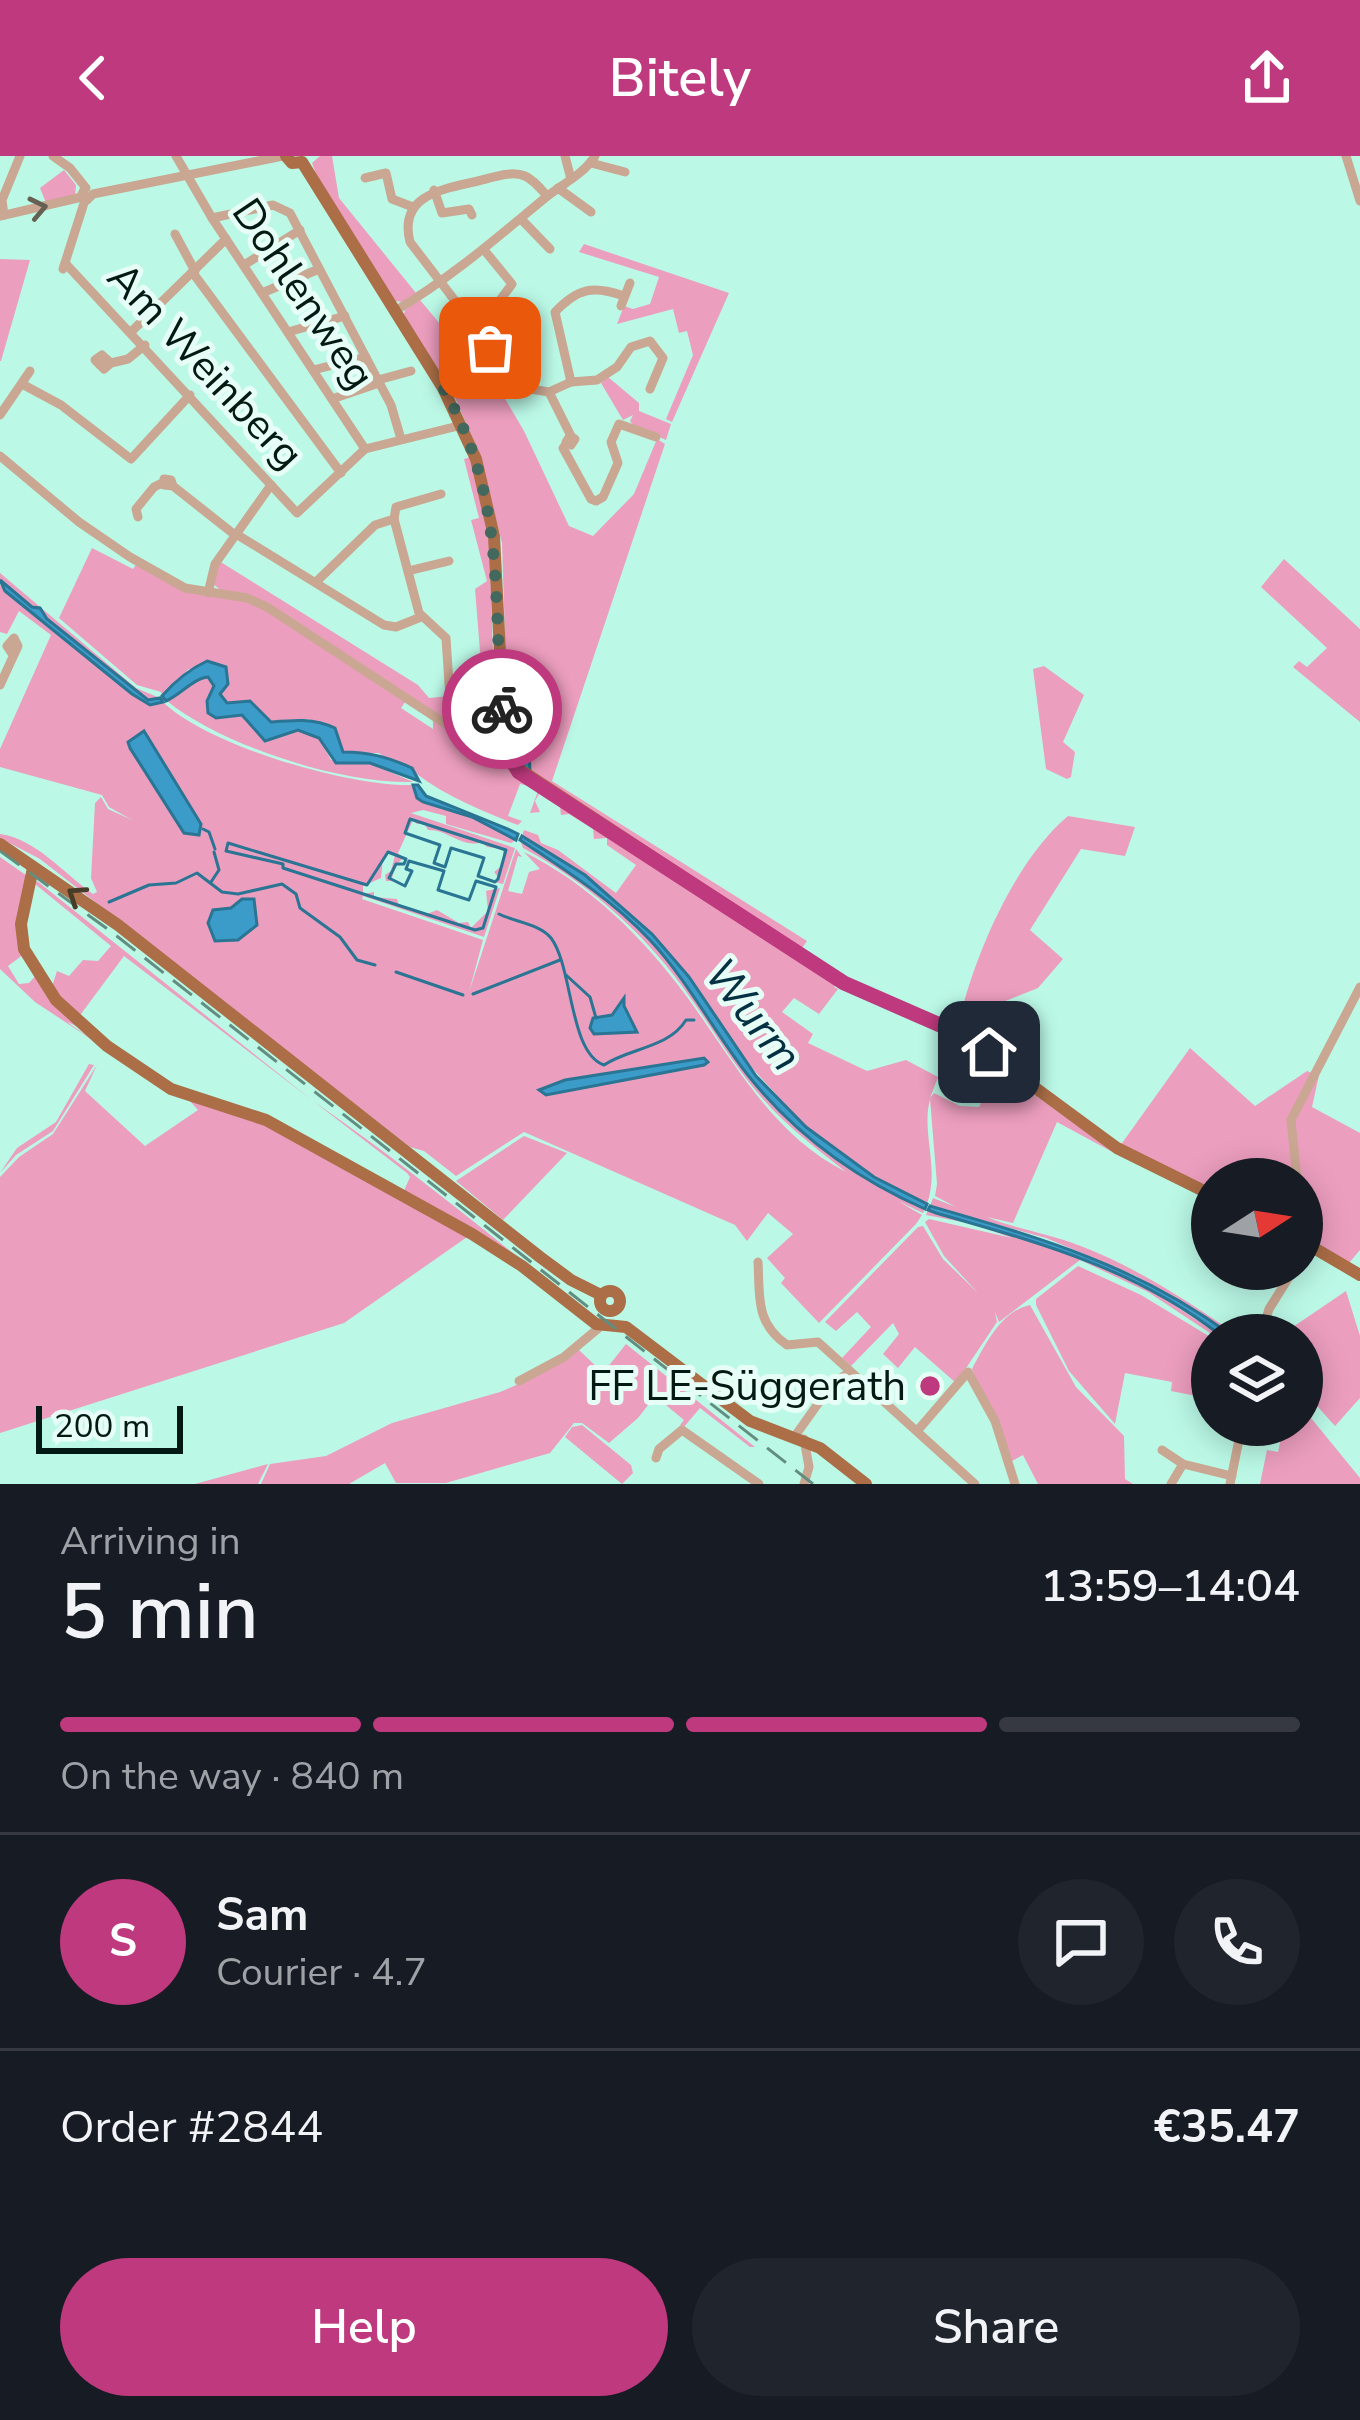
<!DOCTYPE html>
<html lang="en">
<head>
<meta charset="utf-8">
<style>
  body { margin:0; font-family:"Nunito Sans",sans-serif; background:#20242c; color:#f1f3f6; height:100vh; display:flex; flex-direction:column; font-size:45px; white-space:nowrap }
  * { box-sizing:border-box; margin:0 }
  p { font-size:39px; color:#9ea1a6 }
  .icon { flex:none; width:66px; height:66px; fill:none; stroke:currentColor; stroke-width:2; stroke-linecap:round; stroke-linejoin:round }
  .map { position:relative; height:1328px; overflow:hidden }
  .sheet { display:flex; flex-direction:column; background:#171b24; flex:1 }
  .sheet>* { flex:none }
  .needle { width:78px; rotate:78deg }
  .fabs { position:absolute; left:1191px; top:1002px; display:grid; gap:24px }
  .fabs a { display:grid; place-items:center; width:132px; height:132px; border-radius:50%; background:#171b24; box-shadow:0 6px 30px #0003; font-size:60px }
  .scale { position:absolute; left:36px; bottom:30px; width:147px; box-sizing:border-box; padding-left:12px; border:6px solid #031a14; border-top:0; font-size:33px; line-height:42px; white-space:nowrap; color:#031a14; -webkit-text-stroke:9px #e6fef5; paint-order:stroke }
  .pin { position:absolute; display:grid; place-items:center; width:102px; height:102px; color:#fff; margin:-51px; border-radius:24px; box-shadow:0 6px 18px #0006 }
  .courier { position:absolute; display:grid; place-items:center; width:120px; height:120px; margin:-60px; border:9px solid #be397d; border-radius:50%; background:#fff; color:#222; box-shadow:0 3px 15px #0007 }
  .headline em { font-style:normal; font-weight:600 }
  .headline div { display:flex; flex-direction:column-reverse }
  .headline { display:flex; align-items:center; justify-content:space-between; height:204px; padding:0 60px }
  h1 { font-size:78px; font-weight:600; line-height:90px }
  .bar { display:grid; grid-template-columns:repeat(4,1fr); gap:18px 12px; align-content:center; height:144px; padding:0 60px }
  .bar i { height:15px; border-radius:9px; background:#363941 }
  .bar .on { background:#be397d }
  .bar p { grid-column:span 4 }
  .line { display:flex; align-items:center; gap:30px; padding:0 60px; border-top:3px solid #363941 }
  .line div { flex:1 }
  .round { display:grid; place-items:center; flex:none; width:126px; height:126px; border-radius:63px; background:#20242c }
  .cta { display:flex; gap:24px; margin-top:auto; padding:24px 60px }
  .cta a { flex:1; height:138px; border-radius:72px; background:#be397d; color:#fff; font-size:48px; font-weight:600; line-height:138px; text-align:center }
  .cta a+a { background:#20242c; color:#f1f3f6 }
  header { display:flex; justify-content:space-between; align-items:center; height:156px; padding:0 60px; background:#be397d; color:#fff; font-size:54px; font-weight:600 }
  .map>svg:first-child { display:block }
  .green { fill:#ec9ebe; fill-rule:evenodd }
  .water { fill:#3b9cca; stroke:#2a7593; stroke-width:3 }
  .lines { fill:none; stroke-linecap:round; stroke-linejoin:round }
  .stream { stroke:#2a7593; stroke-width:3 }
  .minor { stroke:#caa792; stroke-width:9 }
  .major { stroke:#ab6e46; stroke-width:12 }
  .rail { stroke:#628d80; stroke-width:3; stroke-dasharray:24 12; stroke-linecap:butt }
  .oneway { stroke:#666053 }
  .oneway2 { stroke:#463c28 }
  .done { stroke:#43685e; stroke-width:12; stroke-dasharray:0 21.6 }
  .route { stroke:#be397d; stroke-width:15 }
  .poi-dot { fill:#be397d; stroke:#e6fef5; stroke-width:4.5 }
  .labels { text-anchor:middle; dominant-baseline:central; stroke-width:10; stroke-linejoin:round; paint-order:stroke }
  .street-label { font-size:42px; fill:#031a14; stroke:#e6fef5 }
  .poi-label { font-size:42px; fill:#031a14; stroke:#e6fef5; text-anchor:end }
  .water-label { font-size:45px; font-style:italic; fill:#043043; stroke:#e6fef5 }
</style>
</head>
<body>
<header><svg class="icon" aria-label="back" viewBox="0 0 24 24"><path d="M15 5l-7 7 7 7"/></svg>Bitely<svg class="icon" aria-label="share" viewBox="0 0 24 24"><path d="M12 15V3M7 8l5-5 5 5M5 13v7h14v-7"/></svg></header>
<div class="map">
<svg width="1360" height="1328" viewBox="0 0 1360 1328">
  <rect width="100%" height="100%" fill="#bbf9e6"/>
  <g class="green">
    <path d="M320,0h12l7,42 77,95 -14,9 -7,-1 -77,-122 -6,-16z"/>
    <path d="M64,14l12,15 -1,11 -29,7 -6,-15z"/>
    <path d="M584,88l145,49 -57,129 -6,-3 27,-64 -6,-24 -8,2 -6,-24 -56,15 7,-18 9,3 17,-5 9,-27 -80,-25z"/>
    <path d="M0,103l30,1 -29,101h-1z"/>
    <path d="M420,144l46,55 42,-39 4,3 -4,10 9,7 -5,6 -20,1 -17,19 -30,17 -42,-61 2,-8z"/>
    <path d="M495,193l11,8 -19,11 37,63 45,95 24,10 41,-42 23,-55 8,5 -113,337 255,160 -7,10 -280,-187 -8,-16 -5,-49 -5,-156 -22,-88 -28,-64 32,-27z"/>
    <path d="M608,221l31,26v8l32,13 -5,16 -33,-15 -3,-4 3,-6 -10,5 -22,-37z"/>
    <path d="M471,301l18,74 7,215h-10l-216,-139 -48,-16 -9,-7 6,-23 199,124 11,13 20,-2 2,8 33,-3 -9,-112 12,-8 -16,-61 8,-2 -15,-59z"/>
    <path d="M92,392l41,21 4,-6 31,18 71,18 26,11 140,92 -4,6 32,21v-9l49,33 19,4 33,30 -14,-3 -12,32 14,5 -4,4c-42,-16 -83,-34 -114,-61l-14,-2 -11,-9h-36c-19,-40 -31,-35 -73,-31l-20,-21 -22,2 -8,-9 7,-10 -38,-15 -27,27 -1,-4 -24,-7 -78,-67z"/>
    <path d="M1284,403l76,70v93l-67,-55 6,-6 8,6 20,-19 -66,-61z"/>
    <path d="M0,417l136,115 24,10 -12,2 -101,-81 -7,-11 -8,-1 -32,-27z"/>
    <path d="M0,429l149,120 14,-3c45,44 187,85 250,83l4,13 6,4 50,15 43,23 -5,3 -65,-19v-8l-23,-6 -12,3 104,35 -12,36 -8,-2 4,-4 -5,-6 9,-7v-16l-16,-2 -5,-5c-19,7 -35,-13 -54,-12l-4,-7 -7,1 -4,-4 -15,33 5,5 -7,7 -5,16h-5l-1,-6 6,-4 4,-16 -7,-3 -5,6 -2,20 -18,8v8l11,-2v5l23,2 2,6 28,9 10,-4 22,13 9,-1 3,6 17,-17 -2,-20 14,-3 -16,49 -121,-41 -1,3 121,41 -14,52 47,-143 6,8 -4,-1 -10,35 14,3 7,-22 11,-3 -16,-17c65,32 120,86 163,145 47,64 85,138 159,175 -31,-25 -63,-48 -89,-80 -28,-33 -49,-71 -75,-106 -42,-57 -96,-104 -159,-138l-3,-8c47,31 94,60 132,102 35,40 61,86 92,128 47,62 111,104 181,139l-2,4 -25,-12 24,14 -6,9 -97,99 -38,-40 4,-5 -18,-20 26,-24 -25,-21 -21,28 -12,-16 -211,-93 -68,44 -32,-25 -14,-4 -370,-288 -40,-21v-4c36,5 62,38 93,60l4,-2 -6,-14 4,-75 6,-6 7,12 24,11 -23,-13 -7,-12 -102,-28v-18l51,-114 -32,-24 -12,23 -7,-2zM704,902l4,3 -4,4 -158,30 -5,-6 23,-9z"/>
    <path d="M1044,510l40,29 -21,47 12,10 -4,25 -4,2 -21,-10 -13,-100z"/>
    <path d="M208,521l6,9 -4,5 41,32 7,12 40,-5 21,8 12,22 39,3 43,19c-72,2 -190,-36 -246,-81l32,-23z"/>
    <path d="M538,635l300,191 -4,5 4,2 -19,25 -25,-16 -12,14 31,22 -5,9 59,28 39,-11 32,17 -8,21 4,-5 26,13 19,1 11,-21 24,6 10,-5 94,68 -61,-33 -44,101 -26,-6c29,12 62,17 91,28 58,22 108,55 159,90h-6l-95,-59 -90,-38 -116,-32 3,-8 23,9 -21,-11 2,-12 -7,-85c-9,35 10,68 -3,105l-53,-27 -68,-50 -65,-71 -52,-79 -37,-43 -67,-59 -63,-39 2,-6 14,5 3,8 17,7 58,43 20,-28 -29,-20v-7l-13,1 -1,-10 -24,-15 -8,1 -1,-8 -21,-13 -4,7 5,11 -10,1z"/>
    <path d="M1068,660l67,11 -10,29 -44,-7 -51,81 33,29 -25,29 -45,18 -1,34 38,33 3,9 -76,-51c14,-69 57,-170 111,-215z"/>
    <path d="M0,701l30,21 -6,76 -16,12 11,18 10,-1 8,-9 42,53 -12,-5 36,25 -68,-45 -35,-33z"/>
    <path d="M37,725l276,220c100,69 193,147 288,223l-198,-131 7,-16 -3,-4 -283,-217 -46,62 -27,-28 6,-19 12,5 14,-16 15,1 13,-15 -76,-62z"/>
    <path d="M1190,892l65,58 52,-35 5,2 9,-7 -9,41 48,26v117l-11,13 -47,-25v-59h-90v12l-92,-45z"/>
    <path d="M89,908l5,1 -41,66 -37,24 -16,18 17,-25 39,-26z"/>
    <path d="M97,909l-12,26 60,55 53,-36 -9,-10 56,15 225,120 -126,88 -344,110v-256l19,-20 34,-23z"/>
    <path d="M524,980l43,17 -64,67 -47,-39z"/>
    <path d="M928,1054l141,41 74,34 77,50h-7l-65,-43 -68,-32 -81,62 -4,-10 2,10 -41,61 -41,-36 -17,21 -15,-14 16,-20 -6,-11 -42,43 -9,-8 29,-31 -14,-15 -21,19 -11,-9 93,-95 5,-1 20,33 35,34 -34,-37 -19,-34 4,-3 83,19 -39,-14 -47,-9z"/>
    <path d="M1078,1110l63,29 71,43v61l-41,-8 1,-9 -47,-9 -10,51 -46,-53 -33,-66v-6z"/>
    <path d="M1346,1135l14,45v62l-25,28 -33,-37v-54h-21z"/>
    <path d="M1030,1149l46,82 48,49 1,43 8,5h-95l-15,-29 -13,7 -38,-93c13,-24 29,-58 58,-64z"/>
    <path d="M626,1188l129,103h-5l-50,-39 -17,20 -3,-3 4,-5 -29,-24 -17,22 -29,25 -27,-20h-8l-24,30 -104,30h-50l-11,-20 -36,21h-88l9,-20 56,-8 66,-33 108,-31 26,-11 52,-32 25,24z"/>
    <path d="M1302,1251l58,71v6h-100l7,-34 11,2 5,-23 -13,-4h32z"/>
    <path d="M582,1269l49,40 2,8 -11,11 -57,-47 7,-10z"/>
    <path d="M268,1308l-10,20h-63z"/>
  </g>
  <g class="water">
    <path d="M0,424l32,27 8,1 7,11 101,81 12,-2 3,4 -13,3 -18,-11 -127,-103z"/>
    <path d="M207,505l19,6 2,17 -8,10 7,9 23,-2 21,21c22,-2 42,-4 64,6l8,24c26,0 45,5 69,16l7,13 -49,-18h-34l-17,-25 -21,-8 -33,11 -23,-26 -26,3 -8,-5 -1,-12 7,-15 -6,-9c-14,1 -28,18 -42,24l-4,-5c13,-15 28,-27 45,-35z"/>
    <path d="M509,560l19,5 2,52 -17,-18z"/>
    <path d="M144,575l57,93 -2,11 -15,-2 -54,-85 -2,-6z"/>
    <path d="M413,629h5l8,11 82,33 10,5 -2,6 -44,-23 -49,-15 -6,-4z"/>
    <path d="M522,680l63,39 67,59 37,43 67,99 50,51 68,50 53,27 -2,5c-70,-31 -132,-77 -178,-135 -34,-44 -59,-93 -97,-134 -39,-41 -83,-69 -130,-100z"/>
    <path d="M242,743h12l3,26 -19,15 -23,1 -7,-18 5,-13 18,-2z"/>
    <path d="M624,842v8l13,26 -43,2 -4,-6 3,-10 19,-3z"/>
    <path d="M704,902l4,4 -4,3 -158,30 -7,-5 26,-10z"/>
    <path d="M930,1050c111,32 206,59 301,129h-11c-85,-67 -183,-93 -284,-122l-8,-3z"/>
  </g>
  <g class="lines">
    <g class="stream">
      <path d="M410,663l96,31 -8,29 -3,3 -17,-6 6,-18 -33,-10 -6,19 -11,-4 6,-18 -35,-12z"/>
      <path d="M203,673l6,3 6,17"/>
      <path d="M228,687l139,42 21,-33 18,7 -2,5h-8l-7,14 16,8 7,-15 -6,-2 3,-8 35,10 -6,19 31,10 7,-19 20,6 -13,41 -8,2 -192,-62v-4l-57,-13z"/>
      <path d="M211,726l8,-12 -5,-18"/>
      <path d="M109,746l40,-17 27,-2 21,-10 25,19 16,2 44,-10 14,10 4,14 40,29 17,23 18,5"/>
      <path d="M499,758c16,8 41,10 52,24 22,29 18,115 53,127 25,-17 65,-17 82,-45h8"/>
      <path d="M396,816l67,23"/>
      <path d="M566,819l24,22 6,21"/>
      <path d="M473,838l87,-34"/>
    </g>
    <g class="minor">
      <path d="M53,0l17,12 16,20"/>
      <path d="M176,0l36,62 153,231"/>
      <path d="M565,0l6,23"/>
      <path d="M1346,0l14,45"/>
      <path d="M591,7l34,9"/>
      <path d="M365,22l21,-5 6,26 21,8"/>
      <path d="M85,32l-4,8 6,4 6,-6 190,-38"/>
      <path d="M558,32l33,24"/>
      <path d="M434,34l8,23 27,-4 3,6"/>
      <path d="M4,59l-2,-15 18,-44"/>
      <path d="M0,60l82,-19"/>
      <path d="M212,62l61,-13 17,8 101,192 10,34"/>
      <path d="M521,63l29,30"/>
      <path d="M175,78l20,37"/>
      <path d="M485,95l27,33 -14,19 10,11"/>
      <path d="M66,108l231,249 68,-64 97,-24"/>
      <path d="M244,109l56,-35"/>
      <path d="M63,113l22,-69"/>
      <path d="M193,117l148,200"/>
      <path d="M262,137l57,-24"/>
      <path d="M621,150l9,-23"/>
      <path d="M395,155c57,-34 99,-71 150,-113 17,-14 38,-23 50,-42"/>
      <path d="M464,168l5,-5 -59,-77c-12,-47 33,-53 68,-61 14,-3 33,-11 47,-5 9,4 16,13 22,20"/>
      <path d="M132,175l94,-92"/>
      <path d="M288,176l57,-16"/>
      <path d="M111,207l-7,6 -9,-9 7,-5 9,8 17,-4 17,-14"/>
      <path d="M313,214l53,-13"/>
      <path d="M378,224l33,-9"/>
      <path d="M571,226l-16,-70c23,-24 38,-27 69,-16"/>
      <path d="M22,228l39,21 70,54 59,-64"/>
      <path d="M443,232l34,-22 10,-16 10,-5 11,5 22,39 19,3 22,-10 26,-2 20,-13 14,-20 19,-6 13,17 -13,31"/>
      <path d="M549,236l22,44"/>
      <path d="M332,243l47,-16"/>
      <path d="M0,259l30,-44"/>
      <path d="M570,280l5,3 -4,6 -5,-3z"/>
      <path d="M567,287l-4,5 28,51 5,2 7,-4 15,-34 -7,-21 8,-18 37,13"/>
      <path d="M0,300l79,66 51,35 55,31 62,10 20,9 220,144 18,-1"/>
      <path d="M173,330l-9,-1v-6l7,1 2,6 62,49"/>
      <path d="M138,361l-2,-8 18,-22 8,-4"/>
      <path d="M394,363l25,94 27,25 6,91"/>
      <path d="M394,363l2,-12 45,-13"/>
      <path d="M236,378l148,91 12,2 25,-10"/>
      <path d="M408,415l41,-10"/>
      <path d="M316,426l59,-57 19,-6"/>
      <path d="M208,437l7,-29 56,-79"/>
      <path d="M0,529l18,-39 -4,-8 -7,8 6,9"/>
      <path d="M1297,1023l-6,-59 69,-133"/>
      <path d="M1302,1052l5,35 -5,12"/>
      <path d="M758,1106c2,34 -3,61 29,83l31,-3 157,142"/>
      <path d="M1261,1179l8,-26 25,-40"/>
      <path d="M519,1225l45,-24 37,-31"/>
      <path d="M918,1274l50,-58 27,49 20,63"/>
      <path d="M795,1280l37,-52 18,-12"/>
      <path d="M804,1283l5,28 -5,17"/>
      <path d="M1162,1294l21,14 49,12"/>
      <path d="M656,1302l3,-9 23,-19 77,54"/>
      <path d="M1171,1328l12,-20"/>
      <path d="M1230,1328l12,-59"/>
    </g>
    <g class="major">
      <path d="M286,0l6,7 10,-1 141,226 33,71 18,77 11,213 5,14 334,220 121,53 152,112 95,47"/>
      <path d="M0,688l118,81 422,332 31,23 30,15"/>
      <path d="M33,712l-12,56 3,25 32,51 51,46 64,43 95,31 206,114 50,32 74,58 30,3 124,94 70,27 46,36"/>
      <path d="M1302,1085l58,34"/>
      <circle cx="610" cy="1145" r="10"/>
    </g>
    <path class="rail" d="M0,695l113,82 700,551"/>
  </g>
  <defs><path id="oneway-chevron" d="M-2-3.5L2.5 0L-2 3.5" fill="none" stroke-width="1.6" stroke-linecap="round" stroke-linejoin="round" transform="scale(3)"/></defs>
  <use class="oneway" href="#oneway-chevron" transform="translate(38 52) rotate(-12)"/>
  <use class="oneway2" href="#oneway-chevron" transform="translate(76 739) rotate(-146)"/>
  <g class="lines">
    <path class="done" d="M490,192l-13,18 -34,22c62,106 50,205 59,321"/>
    <path class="route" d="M502,553l3,40 14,23 325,211 121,53 24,16"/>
  </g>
  <circle class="poi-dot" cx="930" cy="1230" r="12"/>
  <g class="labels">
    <g class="street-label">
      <text transform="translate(303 138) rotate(56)">Dohlenweg</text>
      <text transform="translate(205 210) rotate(47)">Am Weinberg</text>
    </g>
    <g class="poi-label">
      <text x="906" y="1230">FF LE-Süggerath</text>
    </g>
    <g class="water-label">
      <text transform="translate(753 859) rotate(52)">Wurm</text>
    </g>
  </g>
</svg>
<div class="fabs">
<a><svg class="needle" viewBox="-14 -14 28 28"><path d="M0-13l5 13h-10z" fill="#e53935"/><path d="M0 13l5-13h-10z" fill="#9ea1a6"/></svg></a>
<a><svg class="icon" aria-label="layers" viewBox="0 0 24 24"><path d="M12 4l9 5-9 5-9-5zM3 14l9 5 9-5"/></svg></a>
</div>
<div class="scale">200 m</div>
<div class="pin" style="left:490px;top:192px;background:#ea580c"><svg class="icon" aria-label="bag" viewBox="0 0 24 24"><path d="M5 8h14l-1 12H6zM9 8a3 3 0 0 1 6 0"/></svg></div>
<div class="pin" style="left:989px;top:896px;background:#1f2937"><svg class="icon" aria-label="home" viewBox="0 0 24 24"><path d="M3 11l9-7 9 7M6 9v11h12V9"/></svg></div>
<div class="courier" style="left:502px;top:553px"><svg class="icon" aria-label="bike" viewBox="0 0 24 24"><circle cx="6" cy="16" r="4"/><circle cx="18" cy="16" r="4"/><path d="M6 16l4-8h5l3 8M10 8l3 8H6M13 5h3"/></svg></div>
</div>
<section class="sheet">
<div class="headline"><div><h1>5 min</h1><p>Arriving in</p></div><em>13:59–14:04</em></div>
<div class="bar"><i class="on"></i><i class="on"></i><i class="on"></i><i></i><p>On the way · 840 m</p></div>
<div class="line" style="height:216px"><b class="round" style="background:#be397d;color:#fff">S</b><div><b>Sam</b><p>Courier · 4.7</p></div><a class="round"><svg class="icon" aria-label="chat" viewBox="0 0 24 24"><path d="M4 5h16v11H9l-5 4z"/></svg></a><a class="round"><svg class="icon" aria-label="phone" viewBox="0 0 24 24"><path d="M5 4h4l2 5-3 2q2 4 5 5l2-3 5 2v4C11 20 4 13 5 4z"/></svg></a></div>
<div class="line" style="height:156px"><div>Order #2844</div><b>€35.47</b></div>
<div class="cta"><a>Help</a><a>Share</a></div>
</section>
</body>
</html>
